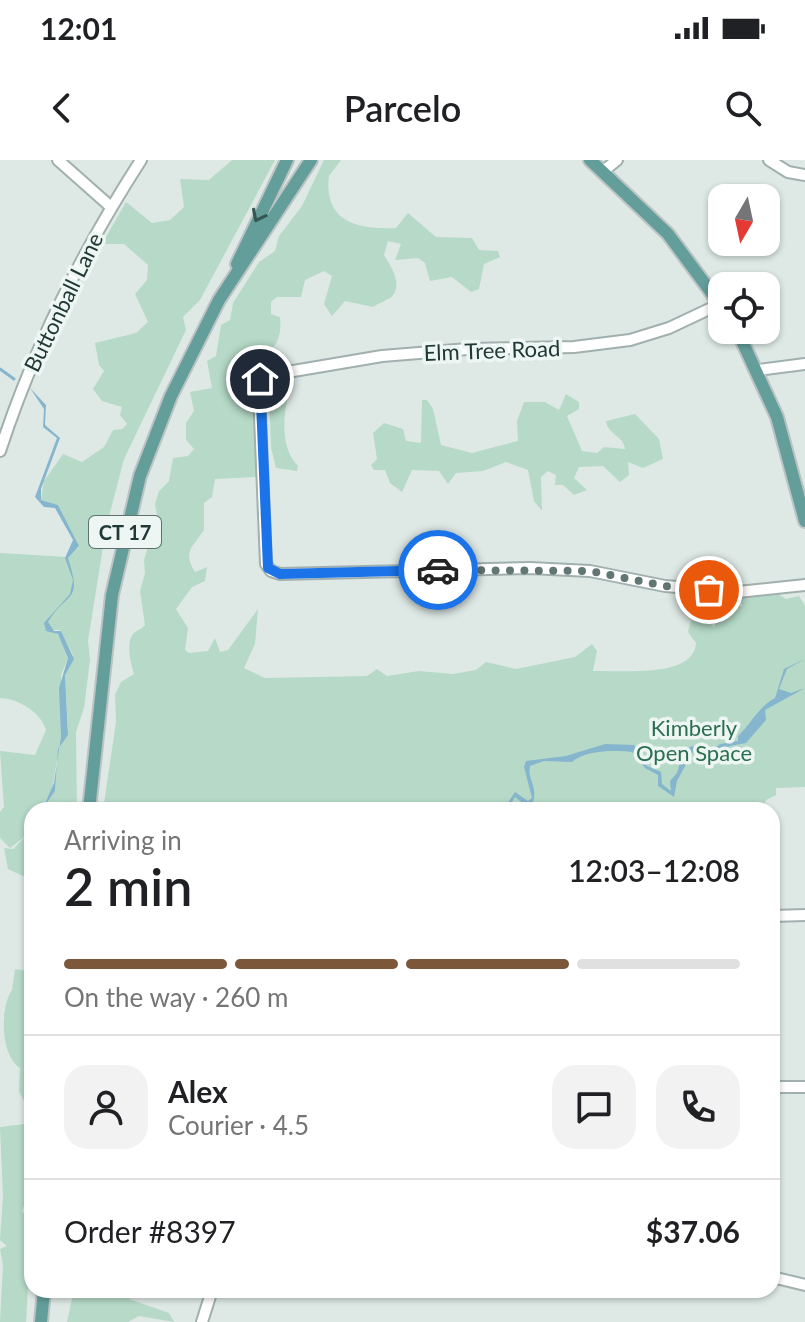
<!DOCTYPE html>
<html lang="en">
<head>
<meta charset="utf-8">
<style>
  body { margin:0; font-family:Lato,sans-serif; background:#f2f2f2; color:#202124; height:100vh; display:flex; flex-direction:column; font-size:30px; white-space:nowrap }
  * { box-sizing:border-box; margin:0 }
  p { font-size:26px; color:#757577 }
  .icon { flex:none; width:44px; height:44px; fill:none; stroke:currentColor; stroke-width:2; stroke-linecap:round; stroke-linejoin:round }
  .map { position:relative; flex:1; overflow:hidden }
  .drawer { position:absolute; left:24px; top:642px; width:756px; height:496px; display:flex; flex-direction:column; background:#fff; border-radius:24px; box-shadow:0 2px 6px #0004 }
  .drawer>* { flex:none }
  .needle { width:52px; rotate:189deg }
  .tools { position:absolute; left:708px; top:24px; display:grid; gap:16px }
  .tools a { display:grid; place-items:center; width:72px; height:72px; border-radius:16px; background:#fff; box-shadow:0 2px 6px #0004; font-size:40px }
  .pin { position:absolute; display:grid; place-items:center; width:68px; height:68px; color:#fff; margin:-34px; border:4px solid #fff; border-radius:50%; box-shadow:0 2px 8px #0007 }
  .courier { position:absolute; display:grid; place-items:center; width:80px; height:80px; margin:-40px; border:6px solid #1a73e8; border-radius:50%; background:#fff; color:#222; box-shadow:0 2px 10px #0007 }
  .headline em { font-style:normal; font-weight:600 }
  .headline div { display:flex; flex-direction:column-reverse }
  .headline { display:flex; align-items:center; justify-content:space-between; height:136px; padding:0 40px }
  h1 { font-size:52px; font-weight:600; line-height:60px }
  .bar { display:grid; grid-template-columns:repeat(4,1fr); gap:12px 8px; align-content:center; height:96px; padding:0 40px }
  .bar i { height:10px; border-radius:6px; background:#e0e0e0 }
  .bar .active { background:#7d573a }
  .bar p { grid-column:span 4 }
  .line { display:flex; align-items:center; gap:20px; padding:0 40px; border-top:2px solid #e0e0e0 }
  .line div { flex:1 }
  .round { display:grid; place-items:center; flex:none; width:84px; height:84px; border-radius:24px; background:#f2f2f2 }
  .status { display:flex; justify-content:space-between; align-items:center; height:56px; padding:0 40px; background:#fff; direction:ltr }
  .status svg { height:22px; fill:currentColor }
  header { display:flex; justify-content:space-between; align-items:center; height:104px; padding:0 40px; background:#fff; font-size:36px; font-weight:600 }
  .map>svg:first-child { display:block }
  .green { fill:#b6dac7 }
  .water { fill:#86b5ce }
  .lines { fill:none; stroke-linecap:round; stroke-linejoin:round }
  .stream { stroke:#86b5ce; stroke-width:3 }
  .minor-casing { stroke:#a1b0ae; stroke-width:14 }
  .major-casing { stroke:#bcc3c3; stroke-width:16 }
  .minor { stroke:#fff; stroke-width:10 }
  .major { stroke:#639e9a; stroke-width:12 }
  .oneway { stroke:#345754 }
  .done { stroke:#627674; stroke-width:8; stroke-dasharray:0 14.4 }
  .route { stroke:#1a73e8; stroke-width:10 }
  .labels { text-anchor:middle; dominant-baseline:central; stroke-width:7; stroke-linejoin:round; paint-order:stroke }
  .shield { fill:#eef6f3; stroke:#5e716f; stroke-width:2 }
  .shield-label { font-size:20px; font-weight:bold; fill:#203836 }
  .street-label { font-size:22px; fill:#203836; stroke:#eef6f3 }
  .park-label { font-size:22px; fill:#2b6e51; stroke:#eef6f3 }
</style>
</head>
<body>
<div class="status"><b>12:01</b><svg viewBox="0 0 49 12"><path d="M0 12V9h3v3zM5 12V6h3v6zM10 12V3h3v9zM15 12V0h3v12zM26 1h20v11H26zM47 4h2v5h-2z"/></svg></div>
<header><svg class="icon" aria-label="back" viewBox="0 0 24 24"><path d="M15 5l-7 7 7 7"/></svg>Parcelo<svg class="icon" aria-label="search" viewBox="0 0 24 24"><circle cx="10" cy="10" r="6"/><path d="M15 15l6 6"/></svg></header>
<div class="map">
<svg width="805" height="1162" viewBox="0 0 805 1162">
  <rect width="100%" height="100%" fill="#dee9e6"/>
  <g class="green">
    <path d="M232,0h43l-75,140 -17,17 3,13 -62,129 -18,69 -18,113 2,19 -6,48 -8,24 1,78h-35l13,-19 3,-42 10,-20 -3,-54 8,-20 -13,-25h-8l7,6 9,22 -7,17v61l-9,54 -12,20h-8l-3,23 3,-1v79l-4,-5 3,-18 -4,-10 -19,-9 -4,-21 9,1 15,-15 -18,14 -10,-10v-26l4,-5 -4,-56 35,4 11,-25c-5,-18 -29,-32 -46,-32v-145l68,4 11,-10 -21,-42 -17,-5 3,-19 19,-27 19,8 22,-15 9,-17 9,-1 5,-5 -7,-9 2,-8 -20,-6 -9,-12 11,-18 -5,-6 -4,-22 41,-10 12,-11 -13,-28 12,-14 1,-15 -24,-21h-22l24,-42 26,21 18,-3 14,-13 -4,-28 29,1z"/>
    <path d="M324,0h17l-12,16c-6,47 31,54 67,52l12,-15 28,24 36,1 7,12 19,1 2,6 -16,7 -5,25 -8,3 -19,-15 -22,4 -5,-18 -7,-5 -23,2 6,-16 -13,-3 -4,14c6,10 21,31 6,43 -5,3 -11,5 -17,9l-28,-6 -13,15 -8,-12 8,-28 -8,-5 -19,9 -4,17h-24l-6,5v12l9,3c3,26 -9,39 -32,45l-3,26 6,8 3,16 3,65 -42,2 -3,18 -8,6v27c-11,17 -22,21 -9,42l12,-5 -2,14 -13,6 -16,22 12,19 -3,22 4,3 19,-2 7,-13 5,14 8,-2 30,-41 -3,35 -11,24 21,10 102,-2 10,-7 10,7 32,-5 34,3 23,-4 10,-8 30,7 59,-12 17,-13 5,7 -4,20c26,-1 101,8 103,-28l-8,-11 3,-11 14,-2 10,9 -3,-23 31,1 -7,-8 4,-3 38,-1 8,5 13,-3 6,10v181l-29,1v7l-10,5 -4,10h-659l13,-88 -1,-27 6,-13 13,-8c-3,-10 -9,-32 0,-41 3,-3 8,-4 11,-8l-5,-34 5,-18 -1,-13 6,-20 10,-10 -5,-26 4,-13 10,-10 4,-23 15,-2 6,-7 -8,-9v-17l8,-12 -4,-19 22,-4 -5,-27 9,-5 5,-31 9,-5 3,-17 26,-41 16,-11 4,-15 23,-30z"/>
    <path d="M287,221l4,6c-8,23 -12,60 7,79l-1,5 -21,-3 -5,-21 -2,-61z"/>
    <path d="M566,234l13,8v7l-12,7 15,35 15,2 7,-6 21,2c-1,-13 -17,-14 -19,-28l29,-7 24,25 4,20 -20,9 -15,-6 1,13 -9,7 -17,-16 -24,1 -5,11 13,12 -13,5 -11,-10h-8l1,-10 -8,-4 -7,6 1,34 -8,-10 -6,-31 -22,-8 -23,9 -27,2 -8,11 -9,-13 -27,-1 -10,22 -12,-9 -5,-13h-11l-3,-5 6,-6 -4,-26 11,-10 19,6 3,12 15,2 1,-43h5l6,9 8,36 31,8 46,-12 -1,-20 7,-19h21l14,8z"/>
    <path d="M32,804v150l-13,-22 1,-24c-20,-13 -20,-61 -8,-78l3,-21 12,2z"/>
    <path d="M32,963v53l-10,36 10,7 -6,103h-26l3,-57 -3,-16 7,-3 -7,-6 3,-44 -3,-69z"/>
    <path d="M74,1130h57l-2,9 40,14 5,9 -35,-6 -11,6h-61z"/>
  </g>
  <g class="water">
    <path d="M30,228l16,17 -1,20 15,13 -19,51v11l17,5 21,41 -11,12c15,46 -1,32 -20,64l6,9h7l13,28 -9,16 3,60 -10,14 -3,42 -13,19 12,-27 7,-47 -2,-48 9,-30 -10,-24 -12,-3 -2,-8 26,-29 3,-14 -8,-22 8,-18 -18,-32 -11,-1 -9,-10 22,-59 -14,-11 1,-18z"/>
    <path d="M805,499l-18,10 -8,20 12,4 14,-5 -40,22 1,10 -20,23 -16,3 -20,13 -18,-6 -15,28 -3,16 -16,-11v-11l-13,-7 -13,-16c-17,-2 -47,-2 -60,10l-28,-1 -14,5c-3,13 8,21 3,36l-9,2 -9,-7 -8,13h-4l12,-18 13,9 4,-3 -8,-31 2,-6 40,-5 39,-12 29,1 13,21 14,6 1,12 9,7 -1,-10 7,-8 7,-23 8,-4 18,7 10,-9 18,-3v-5c13,-12 21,-30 37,-38l9,-29z"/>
  </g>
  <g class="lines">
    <path class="stream" d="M0,209l14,10"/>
    <g class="minor-casing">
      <g id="minor">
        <path d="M58,0l53,47"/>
        <path d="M769,0l19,12 17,3"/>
        <path d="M602,12l15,-12"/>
        <path d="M720,144l-51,24 -39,12 -56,7 -106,2 -86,7 -118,20 -4,3 -1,13 7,172 5,7 9,3 250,-6 60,3 75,15 73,6 67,-7"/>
        <path d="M758,210l47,-6"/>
        <path d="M0,291c34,-104 81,-198 141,-291"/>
        <path d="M772,756l33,-1"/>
        <path d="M772,927h33"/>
        <path d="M772,1117l33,8"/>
        <path d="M202,1162l10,-32"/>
      </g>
    </g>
    <g class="major-casing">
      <g id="major">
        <path d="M590,0l78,74 54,73"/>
        <path d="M237,104l50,-104"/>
        <path d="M737,170l40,87 28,104"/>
        <path d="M89,650l23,-215 28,-119 31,-80 48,-96 92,-140"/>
        <path d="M41,1162l3,-32"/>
      </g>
    </g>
    <use href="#minor" class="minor"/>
    <use href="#major" class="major"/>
  </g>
  <defs><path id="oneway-chevron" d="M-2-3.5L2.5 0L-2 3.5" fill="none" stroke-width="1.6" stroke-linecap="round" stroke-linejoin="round" transform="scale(2)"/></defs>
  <use class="oneway" href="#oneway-chevron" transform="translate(258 56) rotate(117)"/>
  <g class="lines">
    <path class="done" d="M438,410l152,1 75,15 44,4"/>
    <path class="route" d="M260,219l8,189 12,6 158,-4"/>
  </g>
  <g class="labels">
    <rect class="shield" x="89" y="356" width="72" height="32" rx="6"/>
    <g class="shield-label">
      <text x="125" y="372">CT 17</text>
    </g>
    <g class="street-label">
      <text transform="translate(63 142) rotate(-64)">Buttonball Lane</text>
      <text transform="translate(492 190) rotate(-2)">Elm Tree Road</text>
    </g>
    <g class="park-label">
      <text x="694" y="567">Kimberly<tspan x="694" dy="25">Open Space</tspan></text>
    </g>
  </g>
</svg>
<div class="tools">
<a><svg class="needle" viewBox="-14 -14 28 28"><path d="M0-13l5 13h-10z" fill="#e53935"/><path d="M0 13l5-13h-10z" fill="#757577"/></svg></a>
<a><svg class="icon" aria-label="locate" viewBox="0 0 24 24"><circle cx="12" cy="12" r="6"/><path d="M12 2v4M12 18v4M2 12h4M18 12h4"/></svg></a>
</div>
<div class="pin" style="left:709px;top:430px;background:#ea580c"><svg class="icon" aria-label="bag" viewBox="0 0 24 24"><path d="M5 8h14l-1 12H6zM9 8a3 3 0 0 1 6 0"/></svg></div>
<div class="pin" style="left:260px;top:219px;background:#1f2937"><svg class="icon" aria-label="home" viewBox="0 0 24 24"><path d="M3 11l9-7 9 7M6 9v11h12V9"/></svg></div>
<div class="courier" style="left:438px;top:410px"><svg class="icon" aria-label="car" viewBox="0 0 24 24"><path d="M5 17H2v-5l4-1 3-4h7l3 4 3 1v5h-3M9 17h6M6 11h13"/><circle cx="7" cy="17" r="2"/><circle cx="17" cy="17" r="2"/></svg></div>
<section class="drawer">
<div class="headline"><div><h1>2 min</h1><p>Arriving in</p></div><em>12:03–12:08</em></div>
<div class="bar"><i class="active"></i><i class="active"></i><i class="active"></i><i></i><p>On the way · 260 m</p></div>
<div class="line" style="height:144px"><a class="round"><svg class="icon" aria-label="person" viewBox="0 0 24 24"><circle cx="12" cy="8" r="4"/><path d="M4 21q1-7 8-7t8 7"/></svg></a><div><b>Alex</b><p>Courier · 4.5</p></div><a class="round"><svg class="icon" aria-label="chat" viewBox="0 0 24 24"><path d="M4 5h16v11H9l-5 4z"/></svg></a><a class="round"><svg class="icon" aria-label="phone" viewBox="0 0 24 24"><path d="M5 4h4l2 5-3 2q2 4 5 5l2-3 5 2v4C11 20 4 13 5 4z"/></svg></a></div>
<div class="line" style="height:104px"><div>Order #8397</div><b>$37.06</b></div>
</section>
</div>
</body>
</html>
